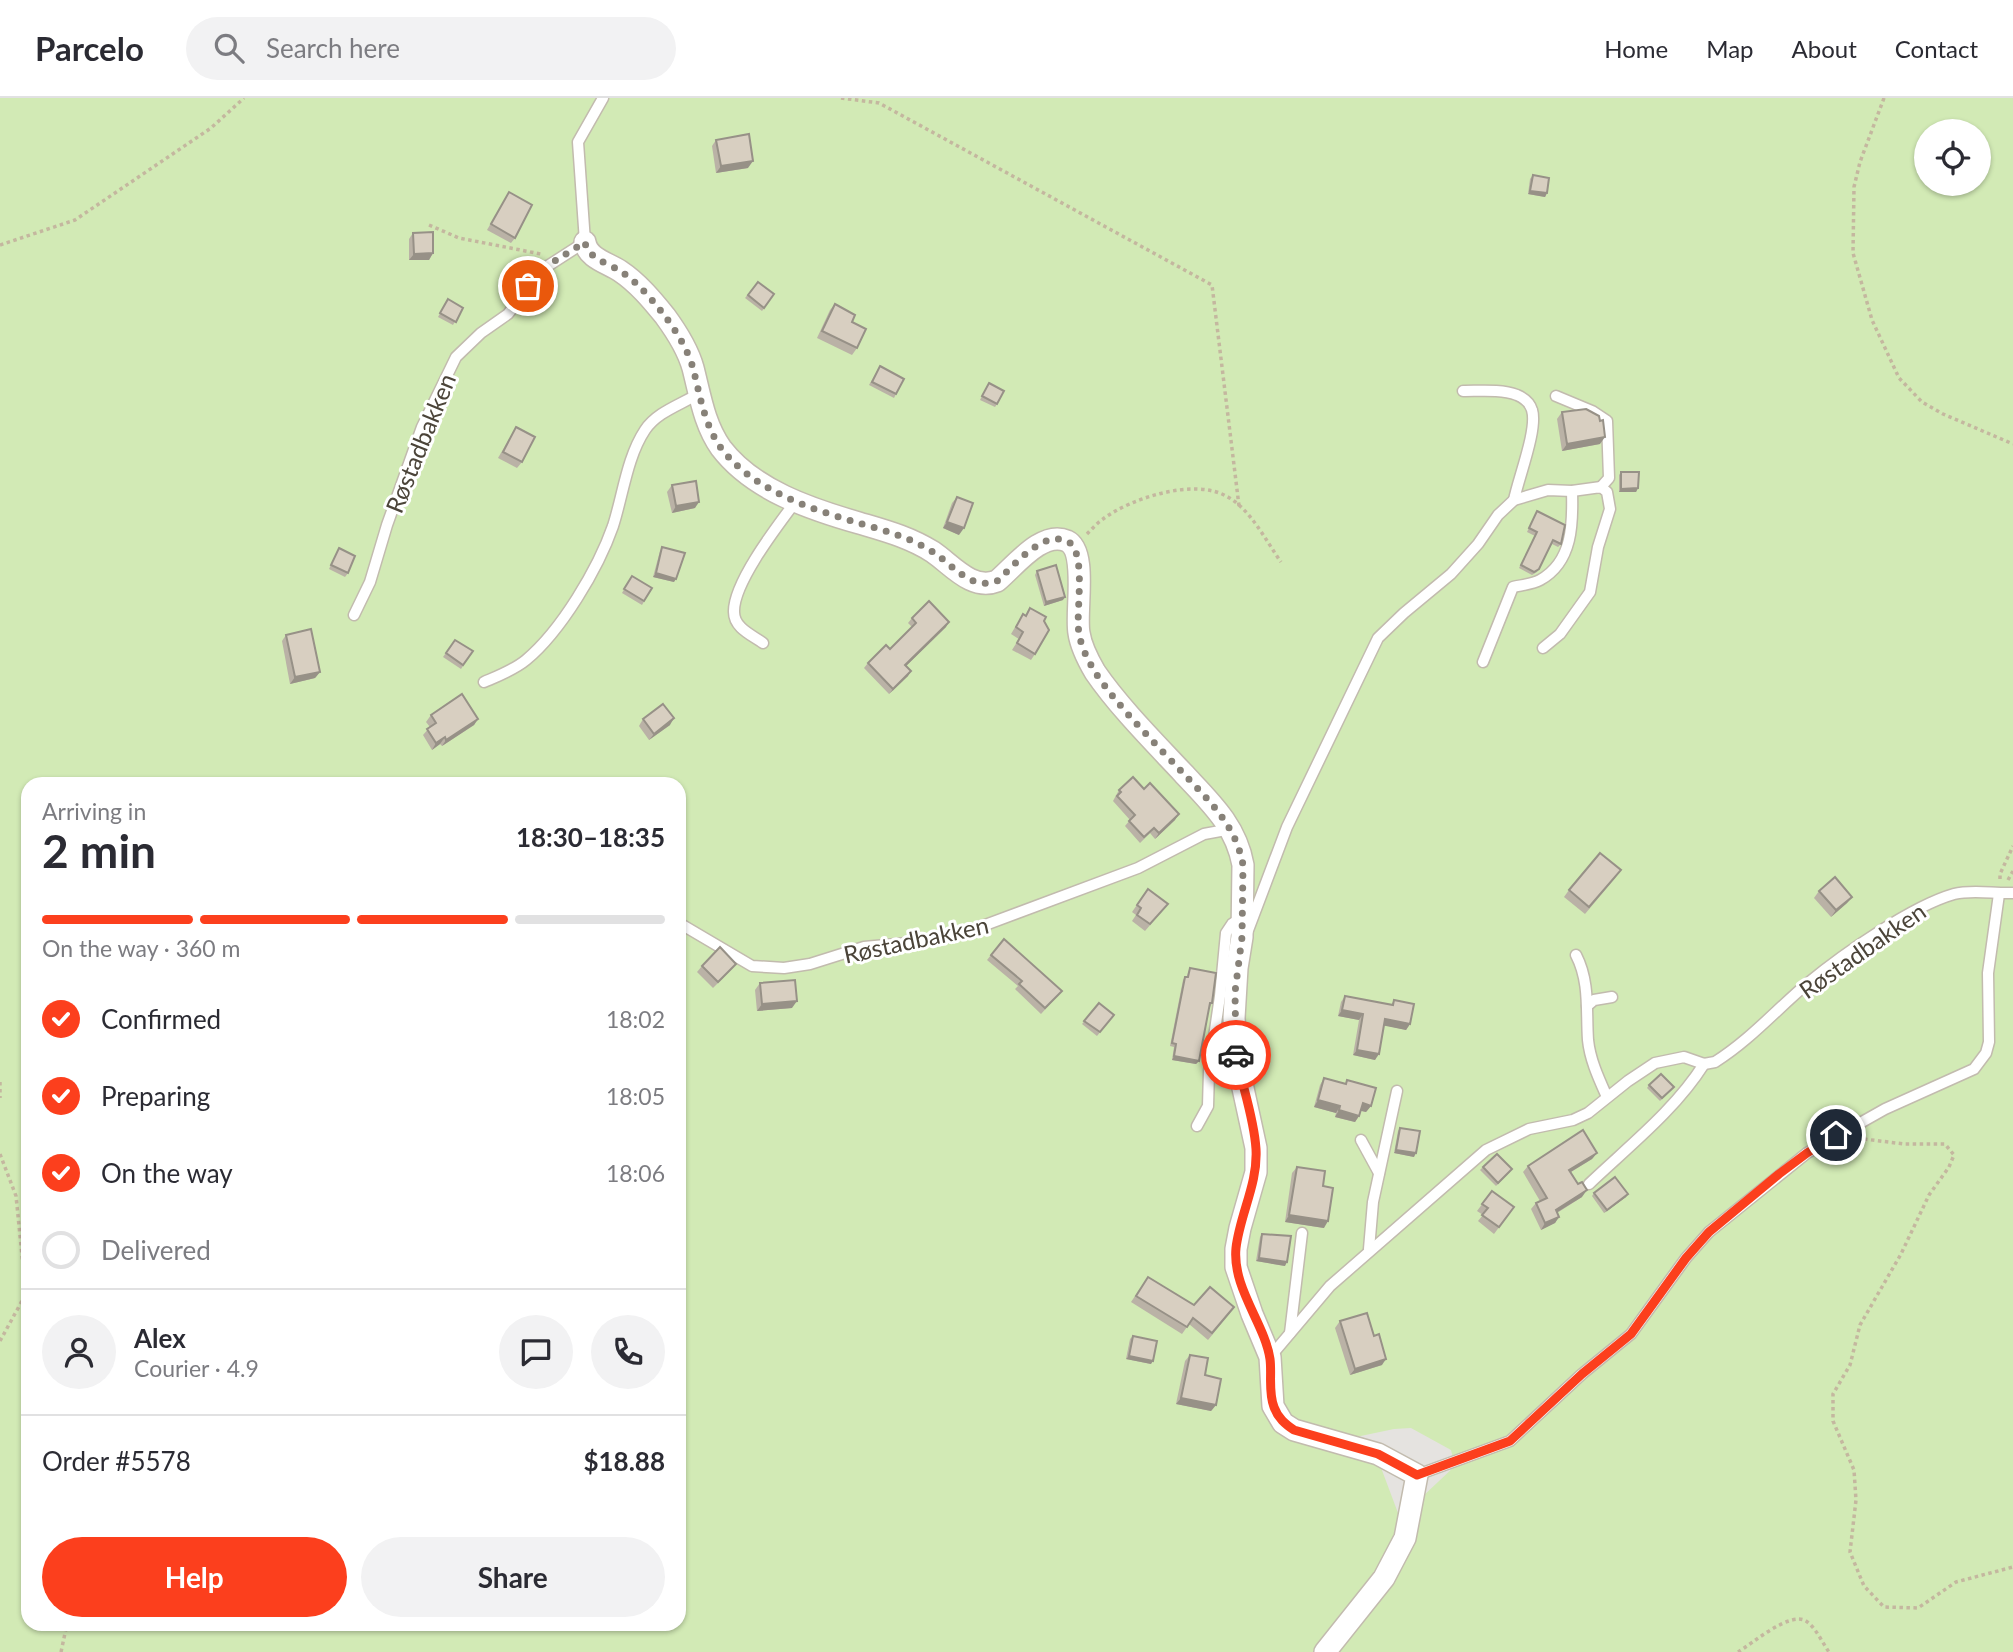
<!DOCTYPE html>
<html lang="en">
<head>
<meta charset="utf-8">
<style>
  body { margin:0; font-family:Lato,sans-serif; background:#f2f2f3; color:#2b2b33; height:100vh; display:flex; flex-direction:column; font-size:26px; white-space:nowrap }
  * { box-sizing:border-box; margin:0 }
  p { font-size:23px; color:#7c7c81 }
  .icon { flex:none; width:38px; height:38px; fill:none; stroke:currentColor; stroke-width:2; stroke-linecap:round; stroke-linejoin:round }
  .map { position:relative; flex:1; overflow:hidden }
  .side { position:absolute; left:21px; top:679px; width:665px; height:854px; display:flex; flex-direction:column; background:#fff; border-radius:21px; box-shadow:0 2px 5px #0004 }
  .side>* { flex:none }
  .buttons { position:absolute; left:1914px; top:21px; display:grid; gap:14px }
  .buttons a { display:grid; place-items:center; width:77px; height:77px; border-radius:50%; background:#fff; box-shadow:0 2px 5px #0004; font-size:35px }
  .pin { position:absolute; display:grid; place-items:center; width:60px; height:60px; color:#fff; margin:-30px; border:4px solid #fff; border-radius:50%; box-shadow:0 2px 7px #0007 }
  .courier { position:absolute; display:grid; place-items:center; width:70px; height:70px; margin:-35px; border:5px solid #fc3f1d; border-radius:50%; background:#fff; color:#222; box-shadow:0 2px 9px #0007 }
  .head em { font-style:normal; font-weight:700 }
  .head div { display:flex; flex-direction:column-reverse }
  .head { display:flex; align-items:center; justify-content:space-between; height:119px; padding:0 21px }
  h1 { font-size:46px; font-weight:700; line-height:52px }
  .bar { display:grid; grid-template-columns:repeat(4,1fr); gap:10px 7px; align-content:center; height:84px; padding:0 21px }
  .bar i { height:9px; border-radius:5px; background:#e1e1e2 }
  .bar .on { background:#fc3f1d }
  .bar p { grid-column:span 4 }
  .line { display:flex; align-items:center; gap:18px; padding:0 21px; border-top:2px solid #e1e1e2 }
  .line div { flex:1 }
  .round { display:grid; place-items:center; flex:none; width:74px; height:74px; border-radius:37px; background:#f2f2f3 }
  ol { padding:0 21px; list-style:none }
  li { display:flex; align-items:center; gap:21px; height:77px }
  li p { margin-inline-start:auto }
  li .icon { padding:7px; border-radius:50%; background:#fc3f1d; color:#fff; stroke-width:4 }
  li:last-child { color:#7c7c81 }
  li i { width:38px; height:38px; border:4px solid #e1e1e2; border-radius:50% }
  .action { display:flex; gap:14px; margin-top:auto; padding:14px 21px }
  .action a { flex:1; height:80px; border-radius:42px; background:#fc3f1d; color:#fff; font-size:28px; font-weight:700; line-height:80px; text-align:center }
  .action a+a { background:#f2f2f3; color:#2b2b33 }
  header { display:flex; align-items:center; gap:42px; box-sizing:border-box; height:98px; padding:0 35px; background:#fff; border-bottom:2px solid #e1e1e2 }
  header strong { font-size:33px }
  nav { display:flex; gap:38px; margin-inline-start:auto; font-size:24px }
  .search { width:490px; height:63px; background:#f2f2f3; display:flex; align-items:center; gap:18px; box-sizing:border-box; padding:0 24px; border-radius:38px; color:#7c7c81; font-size:26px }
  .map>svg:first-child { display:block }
  .green { fill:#d2eab5; fill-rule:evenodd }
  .parking { fill:#e5e3e0 }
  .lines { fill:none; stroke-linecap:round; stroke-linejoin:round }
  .service-casing { stroke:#c2bbae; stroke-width:13 }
  .minor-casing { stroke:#c2bbae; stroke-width:24 }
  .path { stroke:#c4b79f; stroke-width:3.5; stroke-dasharray:3.5 3.5; stroke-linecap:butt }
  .service { stroke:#fff; stroke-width:10 }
  .minor { stroke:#fff; stroke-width:21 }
  .wall { fill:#bab2a6 }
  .shaded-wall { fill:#979187 }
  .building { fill:#d8cfc1; stroke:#979187; stroke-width:2 }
  .done { stroke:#878178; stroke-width:7; stroke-dasharray:0 12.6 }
  .route { stroke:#fc3f1d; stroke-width:9 }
  .labels { text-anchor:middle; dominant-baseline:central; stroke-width:6; stroke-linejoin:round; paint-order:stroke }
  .street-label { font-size:24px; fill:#4b4439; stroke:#fff }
</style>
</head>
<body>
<header>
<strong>Parcelo</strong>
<div class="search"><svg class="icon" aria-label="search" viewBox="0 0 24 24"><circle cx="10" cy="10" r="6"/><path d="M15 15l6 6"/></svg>Search here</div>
<nav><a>Home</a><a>Map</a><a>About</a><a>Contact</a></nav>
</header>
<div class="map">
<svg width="2013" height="1554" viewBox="0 0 2013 1554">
  <rect width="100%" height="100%" fill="#f6f3ec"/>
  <path class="green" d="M0,0h2013v1554h-2013zM1927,33h52v53h-52zM28,686h651v840h-651z"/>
  <path class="parking" d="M1411,1330l40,22 4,16 -34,32 -20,23 -21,-56 -24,-28 38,-8z"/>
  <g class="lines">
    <g class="service-casing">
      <g id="service">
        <path d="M1463,293c18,0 38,-2 54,4 7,3 13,8 15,15 6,19 -14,69 -18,90"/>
        <path d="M1556,298l36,15 15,10 2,57 -8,9"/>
        <path d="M354,517l16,-33 17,-57 35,-98 34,-70 25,-24 27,-19 35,-45 42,-27 -7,-100 25,-44"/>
        <path d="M763,545c-11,-8 -29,-15 -29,-31 -1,-29 44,-87 62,-111"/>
        <path d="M1483,564l30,-75c9,-2 20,-3 27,-7 33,-18 33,-57 32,-89"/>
        <path d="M484,584c14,-6 30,-12 42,-22 35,-29 72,-91 87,-134 10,-31 14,-69 32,-96 12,-18 35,-25 53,-36"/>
        <path d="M679,825l73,43 32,2 26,-4 54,-17 54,-5 43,-8 177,-66 66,-34 27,-5"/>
        <path d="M1247,835l40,-106 91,-189 26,-25 47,-39 27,-30 20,-29 16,-15 34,-10 24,1 29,-4 6,5 3,17 -12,38 -8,45 -30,42 -17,14"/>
        <path d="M1576,857c14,27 10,56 12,85 2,20 11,39 19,57"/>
        <path d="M1587,908l7,-6 18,-3"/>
        <path d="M1197,1028l11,-20 1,-35 11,-75 6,-63 6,-9 9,-6"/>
        <path d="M1361,1042l18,33"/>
        <path d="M1589,1086c40,-38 86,-74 115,-120"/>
        <path d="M1369,1151l4,-47 24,-111"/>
        <path d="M1290,1235l12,-100"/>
        <path d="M1270,1259l60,-71 156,-136 43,-21 44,-9 15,-7 40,-32 27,-18 29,-6 20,7 11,-2c35,-22 62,-53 93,-79 35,-29 104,-77 146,-89 19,-5 40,0 59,-1"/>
        <path d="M1417,1377l93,-34 72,-67 49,-40 55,-76 23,-26 98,-79 78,-44 89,-40 12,-16 3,-11 -1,-69 11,-79"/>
      </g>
    </g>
    <g class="minor-casing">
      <path id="minor" d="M585,144c2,16 23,21 35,29 18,12 32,29 45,45 11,15 23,34 28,52 7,27 11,56 28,80 32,42 89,61 138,75 27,8 50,14 74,29 19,13 39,39 64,29 18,-15 45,-51 70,-40 21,10 8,72 12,92 2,14 9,27 16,39 24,35 59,70 88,101 26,28 53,52 60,92l-1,72 -5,31 -3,50 2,38 20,92v24l-16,56 -4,21v18l16,47 18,43 3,49 10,17 11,7 84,24 39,21 -12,63 -21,40 -59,74"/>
    </g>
    <g class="path">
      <path d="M841,0l38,5 333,182 27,221"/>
      <path d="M1884,0l-24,64 -6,25 -1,66 19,67 27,58 23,24 21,12 70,30"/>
      <path d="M429,127l30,13 82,16"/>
      <path d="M0,147l75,-25 136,-92 33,-30"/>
      <path d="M1087,436c5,-5 10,-11 16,-15 28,-21 91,-41 123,-23 24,12 40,45 55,66"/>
      <path d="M2000,781v-5l13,-28"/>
      <path d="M2008,782l5,-9"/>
      <path d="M0,984v16"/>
      <path d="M1864,1041l40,5h41l9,11 -5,12 -20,28 -28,59 -41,71 -10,40 -17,29v27l21,49 2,30 -6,52 14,34 20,21 34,1 38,-26 57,-15"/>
      <path d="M0,1056l16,42 10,99"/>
      <path d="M0,1243l28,-51"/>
      <path d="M61,1554l6,-28"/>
      <path d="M1738,1554c15,-9 52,-41 68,-31 10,7 16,21 23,31"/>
    </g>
    <use href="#service" class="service"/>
    <use href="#minor" class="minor"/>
  </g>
  <g class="wall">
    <path d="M716,42l32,28 -32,5 -4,-27z"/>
    <path d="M1533,77l14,18 -2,4 -17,-3 2,-15z"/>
    <path d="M509,94l6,46 -4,5 -24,-13z"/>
    <path d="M413,135l20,20 -4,7h-20v-21z"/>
    <path d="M758,184l16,12 -12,17 -17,-13z"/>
    <path d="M448,201l15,9 -10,17 -15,-8z"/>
    <path d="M835,206l22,44 -5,7 -35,-17 13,-28z"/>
    <path d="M880,268l16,28 -2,4 -25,-13z"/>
    <path d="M987,288l10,18 -2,3 -15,-7z"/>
    <path d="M1562,314l38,9v23l-38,7 -5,-32z"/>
    <path d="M516,329l6,35 -5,6 -19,-10z"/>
    <path d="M1621,374l17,16 -2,4h-17v-17z"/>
    <path d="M672,387l23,23 -23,5 -5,-21z"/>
    <path d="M957,399l2,38 -16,-7 9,-25z"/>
    <path d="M1537,413l24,33 -3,3 -6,-3 -15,28 -5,3 -13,-7 16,-32 -8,-4z"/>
    <path d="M662,449l12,35 -21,-5 7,-26z"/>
    <path d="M339,450l9,25 -3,4 -16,-8z"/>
    <path d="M1037,473l26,29 -19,6 -9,-31z"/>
    <path d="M632,478l20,12 -10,17 -20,-12z"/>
    <path d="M1030,510l14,13 -9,33 -4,6 -19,-10 7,-11 -8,-5 12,-20 2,2z"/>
    <path d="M912,520l34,9 -40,39 2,10 -19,18 -25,-26 4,-5 22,-14 22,-22 -4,-4z"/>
    <path d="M286,537l34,37 -5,6 -25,6 -8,-43z"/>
    <path d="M455,542l18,11 -12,18 -18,-12z"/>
    <path d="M431,617l47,4 -4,6 -32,21 -2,-2 -8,6 -9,-15 7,-8 -4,-5z"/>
    <path d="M643,621l27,6 -21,15 -10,-14z"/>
    <path d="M1144,691l31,31 -20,19 -5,-6 -10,10 -15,-17 5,-6 -17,-19 6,-11z"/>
    <path d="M1616,779l-31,37 -21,-17 5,-7z"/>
    <path d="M1148,791l15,21 -18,21 -13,-10 4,-6 -4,-3z"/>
    <path d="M1819,793l33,6 -5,6 -16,14 -17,-19z"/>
    <path d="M991,857l71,36 -21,23 -26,-25 3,-3 -31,-26z"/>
    <path d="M736,866l-5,6 -18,18 -16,-16 5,-6z"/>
    <path d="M1190,870l22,35 -2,4 -1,-1 -10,55 -3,3 -24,-4 2,-13 -4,-1 13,-66 2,-3h2l1,-5z"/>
    <path d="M760,885l32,25 -35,3 -2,-21z"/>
    <path d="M1345,898l46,9 3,-5 16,24 -4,6 -22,-5 -9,35 -22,-5 6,-35 -21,-4 3,-14z"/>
    <path d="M1099,905l15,12 -17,21 -15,-12z"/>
    <path d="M1324,980l21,6 2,-4 24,26 -5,6 -5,-1 -2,5 -4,6 -20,-5 1,-4 -22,-6 6,-22z"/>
    <path d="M1649,987l25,2 -14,14 -13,-13z"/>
    <path d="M1400,1030l14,29 -20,-4 4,-22z"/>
    <path d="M1597,1055l-5,6 -21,13 11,25 -25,16 2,4 -4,6 -14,7 -10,-21 5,-6 4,-2 -17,-29 5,-6z"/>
    <path d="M1297,1069l26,19 1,42 -39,-6 7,-49z"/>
    <path d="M1483,1069l27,5 -14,14 -16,-16z"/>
    <path d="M1492,1093l22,16 -20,27 -16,-13 5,-6 -6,-4z"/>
    <path d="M1594,1095l32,4 -22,16 -12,-17z"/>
    <path d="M1262,1136l23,32 -29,-5 4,-24z"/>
    <path d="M1148,1179l46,28 36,8 -22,27 -19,-16 -7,10 -51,-32z"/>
    <path d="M1340,1223l42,44 -32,10 -15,-47z"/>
    <path d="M1133,1238l18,28 -25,-5 4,-20z"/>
    <path d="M1190,1257l15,20 11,30 -5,6 -35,-7 9,-43z"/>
  </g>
  <g class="shaded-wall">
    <path d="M753,63l-5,7 -32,5 5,-7z"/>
    <path d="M1530,93l17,2 -2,4 -17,-3z"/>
    <path d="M433,155l-4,7h-20l5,-6z"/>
    <path d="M1605,339l-5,7 -38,7 5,-7z"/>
    <path d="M1638,390l-2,4h-17l2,-3z"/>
    <path d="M699,404l-4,6 -23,5 4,-7z"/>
    <path d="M947,424l17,6 -5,7 -16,-7z"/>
    <path d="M656,475l20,6 -2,3 -21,-5z"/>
    <path d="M1065,499l-2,3 -19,6 2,-4z"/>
    <path d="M949,524l-3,5 -44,43 3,-5z"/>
    <path d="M911,573l-3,5 -19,18 4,-5z"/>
    <path d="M320,574l-5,6 -25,6 5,-7z"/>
    <path d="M674,620l-4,7 -21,15 5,-6z"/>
    <path d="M478,621l-4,6 -32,21 4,-6z"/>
    <path d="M445,639l-5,7 -8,6 4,-7z"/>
    <path d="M1179,716l-4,6 -20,19 4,-6z"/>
    <path d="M1852,799l-5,6 -16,14 5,-7z"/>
    <path d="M797,903l-5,7 -35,3 5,-7z"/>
    <path d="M1342,912l21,4 -4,6 -21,-4z"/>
    <path d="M1385,921l25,5 -4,6 -25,-5z"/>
    <path d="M1357,952l22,4 -4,6 -22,-5z"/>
    <path d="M1174,958l25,5 -3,3 -24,-4z"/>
    <path d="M1318,1002l22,6 -4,7 -22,-6z"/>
    <path d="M1363,1005l8,3 -5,6 -8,-2z"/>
    <path d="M1339,1012l20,6 -4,6 -20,-5z"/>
    <path d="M1396,1052l20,3 -2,4 -20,-4z"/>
    <path d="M1597,1055l-5,6 -28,17 5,-6z"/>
    <path d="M1587,1092l-5,7 -31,19 5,-6z"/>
    <path d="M1628,1096l-2,3 -22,16 3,-3z"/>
    <path d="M1289,1117l39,6 -4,7 -39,-6z"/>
    <path d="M1559,1119l-4,6 -14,7 4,-7z"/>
    <path d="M1259,1160l28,4 -2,4 -29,-5z"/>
    <path d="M1129,1258l24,5 -2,3 -25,-5z"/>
    <path d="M1386,1261l-4,6 -32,10 5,-6z"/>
    <path d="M1181,1300l35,7 -5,6 -35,-7z"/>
  </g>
  <g class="building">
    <path d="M749,36l4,27 -32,5 -5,-26z"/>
    <path d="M1533,77l16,3 -2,15 -17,-2z"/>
    <path d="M509,94l23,13 -17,33 -24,-14z"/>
    <path d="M433,134v21l-19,1 -1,-21z"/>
    <path d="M758,184l16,12 -10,14 -16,-13z"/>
    <path d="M448,201l15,9 -7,14 -16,-9z"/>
    <path d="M835,206l20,11 -3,7 14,7 -9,19 -35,-17z"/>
    <path d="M880,268l24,13 -8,15 -24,-12z"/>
    <path d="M989,285l15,8 -7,13 -15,-8z"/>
    <path d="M1586,311l13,7 1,5 3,-1 2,17 -38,7 -5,-32z"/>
    <path d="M516,329l19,10 -13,25 -19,-10z"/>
    <path d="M1621,374h18l-1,16 -17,1z"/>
    <path d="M696,383l3,21 -23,4 -4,-21z"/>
    <path d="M957,399l16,6 -9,25 -17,-6z"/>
    <path d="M1537,413l28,14 -4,19 -8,-4 -14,29 -5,3 -13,-7 16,-33 -8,-4z"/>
    <path d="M662,449l23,6 -9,26 -20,-6z"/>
    <path d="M339,450l16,8 -7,17 -17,-8z"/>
    <path d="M1056,467l9,32 -19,5 -9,-31z"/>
    <path d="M632,478l20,12 -8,13 -20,-12z"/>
    <path d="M929,503l20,21 -44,43 6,6 -18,18 -25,-26 18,-18 4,4 26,-26 -4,-5z"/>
    <path d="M1030,510l16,9 -2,4 5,9 -14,24 -18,-11 6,-11 -7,-5 7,-13 3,2z"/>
    <path d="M311,531l9,43 -25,5 -9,-42z"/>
    <path d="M455,542l18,11 -10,14 -17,-12z"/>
    <path d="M462,596l16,25 -32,21 -1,-3 -9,6 -9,-14 9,-6 -5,-8z"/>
    <path d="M663,606l11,14 -20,16 -11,-15z"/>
    <path d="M1133,679l11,12 6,-6 29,31 -20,19 -5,-5 -10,9 -15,-16 6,-6 -18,-19 4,-4 -2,-2z"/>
    <path d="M1600,755l21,17 -32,37 -20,-17z"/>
    <path d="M1835,779l17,20 -16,13 -17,-19z"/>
    <path d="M1148,791l20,15 -18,20 -13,-9 4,-7 -4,-3z"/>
    <path d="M1004,841l58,52 -17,17 -26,-24 3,-3 -31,-26z"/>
    <path d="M720,849l16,17 -18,18 -16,-16z"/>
    <path d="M1190,870l26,5 -4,30h-2l-11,58 -25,-5 2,-12 -4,-1 13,-66h3z"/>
    <path d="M795,882l2,21 -35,3 -2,-21z"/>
    <path d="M1345,898l48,9 1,-5 20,4 -4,20 -25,-5 -6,35 -22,-4 6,-36 -21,-4z"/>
    <path d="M1099,905l15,12 -14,17 -16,-11z"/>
    <path d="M1661,976l13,13 -12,11 -13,-13z"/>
    <path d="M1324,980l22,6 1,-4 29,8 -5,18 -8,-3 -4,13 -20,-6 1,-4 -22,-6z"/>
    <path d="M1400,1030l20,3 -4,22 -20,-3z"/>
    <path d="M1583,1032l14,23 -28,17 9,14 4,-2 5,8 -31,20 3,7 -14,6 -9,-20 11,-5 -19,-32z"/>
    <path d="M1497,1056l15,15 -14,14 -15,-16z"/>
    <path d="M1297,1069l28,4 -2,15 10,2 -5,33 -39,-6z"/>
    <path d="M1615,1079l13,17 -21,16 -13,-17z"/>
    <path d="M1492,1093l22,16 -15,20 -17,-12 6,-7 -6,-4z"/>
    <path d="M1262,1136l29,2 -4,26 -28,-4z"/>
    <path d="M1148,1179l46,28 16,-18 24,20 -22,26 -19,-15 -6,9 -51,-31z"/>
    <path d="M1367,1215l7,23 5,-2 7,25 -31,10 -15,-48z"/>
    <path d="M1133,1238l24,5 -4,20 -24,-5z"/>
    <path d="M1190,1257l18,3 -3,17 16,4 -5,26 -35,-7z"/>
  </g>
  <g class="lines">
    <path class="done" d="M528,188l14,-17 43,-27c2,16 23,21 35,29 18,11 32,29 45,45 11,15 23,34 28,52 7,27 11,56 28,80 32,42 89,61 138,75 27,8 50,14 74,29 20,13 38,39 64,29 17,-15 45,-51 70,-40 21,10 8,72 12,92 2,14 9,27 16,39 24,36 59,70 88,101 26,28 53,52 60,92l-1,72 -7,55 1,63"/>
    <path class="route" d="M1236,957c6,31 18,62 20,94 2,35 -16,65 -20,99 -4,40 29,76 34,111 2,15 -2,33 4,48 4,11 11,17 20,23l84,24 39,21 93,-34 72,-67 49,-40 55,-76 23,-26 70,-58 28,-21 29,-18"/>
  </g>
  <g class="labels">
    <g class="street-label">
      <text transform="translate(420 345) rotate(-68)">Røstadbakken</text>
      <text transform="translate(916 841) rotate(-12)">Røstadbakken</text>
      <text transform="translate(1862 852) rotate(-35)">Røstadbakken</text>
    </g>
  </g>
</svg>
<div class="buttons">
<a><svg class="icon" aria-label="locate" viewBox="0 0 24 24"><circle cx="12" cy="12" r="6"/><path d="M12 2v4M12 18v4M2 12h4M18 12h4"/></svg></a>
</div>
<div class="pin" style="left:528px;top:188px;background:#ea580c"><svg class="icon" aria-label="bag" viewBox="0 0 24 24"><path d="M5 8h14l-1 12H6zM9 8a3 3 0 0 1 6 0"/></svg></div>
<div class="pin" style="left:1836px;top:1037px;background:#1f2937"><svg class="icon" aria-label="home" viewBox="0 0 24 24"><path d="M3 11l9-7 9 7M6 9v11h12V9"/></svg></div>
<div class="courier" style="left:1236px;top:957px"><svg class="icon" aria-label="car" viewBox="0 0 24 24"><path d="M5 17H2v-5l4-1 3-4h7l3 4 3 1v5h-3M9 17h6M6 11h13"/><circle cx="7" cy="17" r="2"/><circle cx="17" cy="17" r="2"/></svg></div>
<section class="side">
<div class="head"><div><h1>2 min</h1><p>Arriving in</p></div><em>18:30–18:35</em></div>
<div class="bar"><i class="on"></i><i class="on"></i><i class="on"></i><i></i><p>On the way · 360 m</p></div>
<ol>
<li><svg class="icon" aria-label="check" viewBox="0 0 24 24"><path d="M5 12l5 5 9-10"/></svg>Confirmed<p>18:02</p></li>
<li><svg class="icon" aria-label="check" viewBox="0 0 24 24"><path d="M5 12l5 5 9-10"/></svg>Preparing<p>18:05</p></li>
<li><svg class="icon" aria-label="check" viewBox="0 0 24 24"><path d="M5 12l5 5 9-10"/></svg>On the way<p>18:06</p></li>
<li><i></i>Delivered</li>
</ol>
<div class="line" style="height:126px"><a class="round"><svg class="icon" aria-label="person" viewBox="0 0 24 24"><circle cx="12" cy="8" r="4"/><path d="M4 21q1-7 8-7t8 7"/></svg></a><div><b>Alex</b><p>Courier · 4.9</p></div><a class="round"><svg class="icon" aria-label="chat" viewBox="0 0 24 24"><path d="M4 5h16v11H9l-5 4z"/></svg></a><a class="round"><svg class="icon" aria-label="phone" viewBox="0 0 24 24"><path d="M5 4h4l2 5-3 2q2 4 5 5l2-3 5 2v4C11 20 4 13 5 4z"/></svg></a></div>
<div class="line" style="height:91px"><div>Order #5578</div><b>$18.88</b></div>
<div class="action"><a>Help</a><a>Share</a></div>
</section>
</div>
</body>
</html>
